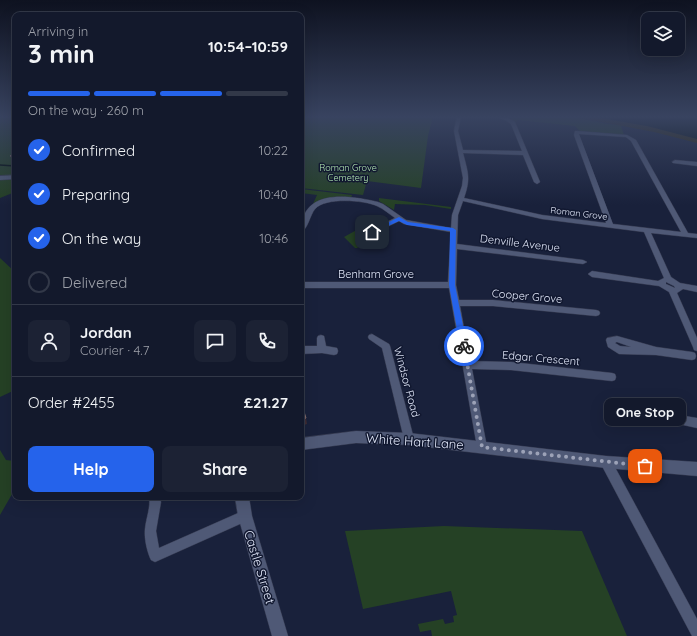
<!DOCTYPE html>
<html lang="en">
<head>
<meta charset="utf-8">
<style>
  body { margin:0; font-family:Quicksand,sans-serif; background:#1c2234; color:#f1f3f6; height:100vh; display:flex; flex-direction:column; font-size:15px; white-space:nowrap }
  * { box-sizing:border-box; margin:0 }
  p { font-size:13px; color:#9da0a9 }
  .icon { flex:none; width:22px; height:22px; fill:none; stroke:currentColor; stroke-width:2; stroke-linecap:round; stroke-linejoin:round }
  .map { position:relative; flex:1; overflow:hidden }
  .drawer { position:absolute; left:12px; top:12px; width:292px; height:488px; display:flex; flex-direction:column; background:#13192c; border-radius:8px; box-shadow:0 4px 16px #0002,0 0 0 1px #323848 }
  .drawer>* { flex:none }
  .fabs { position:absolute; left:641px; top:12px; display:grid; gap:8px }
  .fabs a { display:grid; place-items:center; width:44px; height:44px; border-radius:8px; background:#13192c; box-shadow:0 4px 16px #0002,0 0 0 1px #323848; font-size:20px }
  .pin { position:absolute; display:grid; place-items:center; width:34px; height:34px; color:#fff; margin:-17px; border-radius:8px; box-shadow:0 2px 6px #0006 }
  .courier { position:absolute; display:grid; place-items:center; width:40px; height:40px; margin:-20px; border:3px solid #2563eb; border-radius:50%; background:#fff; color:#222; box-shadow:0 1px 5px #0007 }
  .bubble { position:absolute; height:28px; border-radius:8px; background:#13192c; box-shadow:0 4px 16px #0002,0 0 0 1px #323848; font-size:13px; font-weight:700; line-height:28px; text-align:center }
  .headline em { font-style:normal; font-weight:700 }
  .headline div { display:flex; flex-direction:column-reverse }
  .headline { display:flex; align-items:center; justify-content:space-between; height:68px; padding:0 16px }
  h1 { font-size:26px; font-weight:700; line-height:30px }
  .bar { display:grid; grid-template-columns:repeat(4,1fr); gap:6px 4px; align-content:center; height:48px; padding:0 16px }
  .bar i { height:5px; border-radius:3px; background:#323848 }
  .bar .current { background:#2563eb }
  .bar p { grid-column:span 4 }
  .line { display:flex; align-items:center; gap:10px; padding:0 16px; border-top:1px solid #323848 }
  .line div { flex:1 }
  .round { display:grid; place-items:center; flex:none; width:42px; height:42px; border-radius:8px; background:#1c2234 }
  ol { padding:0 16px; list-style:none }
  li { display:flex; align-items:center; gap:12px; height:44px }
  li p { margin-inline-start:auto }
  li .icon { padding:4px; border-radius:50%; background:#2563eb; color:#fff; stroke-width:4 }
  li:last-child { color:#9da0a9 }
  li i { width:22px; height:22px; border:2px solid #323848; border-radius:50% }
  .cta { display:flex; gap:8px; margin-top:auto; padding:8px 16px }
  .cta a { flex:1; height:46px; border-radius:8px; background:#2563eb; color:#fff; font-size:16px; font-weight:700; line-height:46px; text-align:center }
  .cta a+a { background:#1c2234; color:#f1f3f6 }
  .map>svg:first-child { display:block }
  .green { fill:#254125 }
  .sand { fill:#322a08 }
  .water { fill:#000c0d }
  .lines { fill:none; stroke-linecap:round; stroke-linejoin:round }
  .stream { stroke:#000c0d; stroke-width:1.5 }
  .minor-casing { stroke:#363b51; stroke-width:1 }
  .tertiary-casing { stroke:#363b51; stroke-width:1 }
  .minor { fill:#4f5976; fill-rule:evenodd }
  .tertiary { fill:#4f5976; fill-rule:evenodd }
  .wall { fill:#60413d }
  .shaded-wall { fill:#3e2c34 }
  .building { fill:#6e5352; stroke:#806a6c }
  .route { fill:#2563eb }
  .done { stroke:#9ca2b7; stroke-width:4; stroke-dasharray:0 7.2 }
  .labels { text-anchor:middle; dominant-baseline:central; stroke-width:3; stroke-linejoin:round; paint-order:stroke }
  .far-park-label { font-size:9px; fill:#b3e7b2; stroke:#111830 }
  .far-street-label { font-size:9px; fill:#e2e8fa; stroke:#111830 }
  .street-label { font-size:11px; fill:#e2e8fa; stroke:#111830 }
  .near-street-label { font-size:13px; fill:#e2e8fa; stroke:#111830 }
</style>
</head>
<body>
<div class="map">
<svg width="697" height="636" viewBox="0 0 697 636">
  <rect width="100%" height="100%" fill="#19213b"/>
  <g class="green">
    <path d="M0,116h15v76l-15,6z"/>
    <path d="M301,116h132l-5,20 -7,52 -54,-7 -4,14 -62,-7z"/>
    <path d="M500,116h70l37,8 16,1 -2,1 3,9 -44,-4 -5,-5 -57,-6 -2,2 -5,-3z"/>
    <path d="M301,189l51,6 -1,3c-14,0 -27,-2 -39,8l5,-11 -16,-2z"/>
    <path d="M379,198l72,9v2l-26,-4 -30,-1 -1,6 -15,-9z"/>
    <path d="M362,227l3,1 11,11 -19,9h-2l-11,-11z"/>
    <path d="M0,258l15,14v118l-15,7z"/>
    <path d="M0,450l6,10 9,1v28l-15,26z"/>
    <path d="M444,526l138,5 45,105h-195l-1,-6 -11,2 -2,-8 25,-5 2,5 9,-2 -1,-6 4,-1 -6,-24 -88,18 -18,-78z"/>
  </g>
  <path class="sand" d="M570,116h32l95,20v7l-43,-11z"/>
  <path class="water" d="M588,116h109v23l-50,-13z"/>
  <g class="lines">
    <path class="stream" d="M0,165l15,1"/>
    <g class="minor-casing">
      <g id="minor">
        <path d="M457,116h4l-3,15 5,19 59,1 -11,-27 -6,-4 -12,-4c8,-1 15,1 22,6l25,60 -3,2 -3,-2 -11,-27 -60,-2c5,20 8,25 1,45l78,17 64,8 -32,-88 1,-4h2l50,4 9,5 52,93 9,1v4l-46,-5 20,44 9,6 17,3v6l-14,-3 -6,4 20,45v13l-3,-1 -1,-3 -24,-55 -10,-6 -67,-9 -4,-3 4,-3 66,10 6,-3 -20,-46 -102,-13 -79,-18 -5,14 -1,29 126,16 4,2 -4,2 -126,-15 -1,36 3,15h34l103,10 3,1 1,2 -1,2 -3,1 -103,-10h-33l10,55 41,1 101,11 3,1 1,3 -1,3 -3,1 -101,-11 -39,-1 15,78 -1,4 -4,1 -4,-1 -1,-4 -28,-159h-148v-6h147l3,-50 -47,-8 -5,-3 -22,11 5,6 -3,2h-2l-12,-11v-2h4l3,2 23,-11c-6,-4 -11,-9 -18,-12 -13,-6 -52,-9 -62,3 -5,6 -7,20 -14,23 0,-44 47,-37 77,-30l5,2 23,16 45,8 1,-13 10,-29 1,-8 -9,-47zM579,134l47,3 5,4 50,91 -68,-8zM666,282l8,4 1,2 -9,-4z"/>
        <path d="M675,160l22,2v4l-24,-3 -1,-1z"/>
        <path d="M15,175v4l-15,1v-4z"/>
        <path d="M372,334l17,10 1,2 24,93 -1,3 -4,2 -4,-2 -1,-3 -22,-91 -13,-9 -1,-2 1,-2z"/>
        <path d="M321,335l3,1 2,10 11,2 1,3 -1,3 -3,1 -12,-2 -21,1v-8h16v-8l1,-2z"/>
        <path d="M617,336l39,11 36,5 3,1 1,3 -1,3 -3,1 -36,-5 -37,-1 -11,-7 -2,-7 1,-2zM617,342l14,5 -11,-1 -5,-3z"/>
        <path d="M670,399l3,1 6,15 18,3v10l-37,-8 -2,-3 2,-3 3,-2 6,1 -4,-10 2,-3z"/>
        <path d="M606,457l4,1 87,161v17h-5l-90,-170 -1,-4 1,-4z"/>
        <path d="M149,497h10l2,5 -5,29 3,17 86,-38 4,2 2,4 -2,4 -94,42 -4,-2c-4,-8 -7,-22 -6,-31 1,-11 6,-22 4,-32z"/>
      </g>
    </g>
    <g class="tertiary-casing">
      <g id="tertiary">
        <path d="M356,431l53,2 197,23 91,6v14l-91,-8 -197,-23 -53,-2 -55,7v-12z"/>
        <path d="M235,497h14l3,19 36,120h-16l-34,-120z"/>
      </g>
    </g>
    <use href="#minor" class="minor"/>
    <use href="#tertiary" class="tertiary"/>
  </g>
  <path class="wall" d="M15,153v8l-5,-5z"/>
  <path class="shaded-wall" d="M306,418l1,6 -6,2v-6z"/>
  <g class="building">
    <path d="M15,153v3h-5z"/>
    <path d="M301,402l5,16 -5,2z"/>
  </g>
  <linearGradient id="sky" x2="0" y2="1"><stop stop-color="#0e1220"/><stop offset="0.57" stop-color="#384360"/><stop offset="1" stop-color="#384360" stop-opacity="0"/></linearGradient>
  <rect width="697" height="205" fill="url(#sky)"/>
  <path class="route" d="M399,217l9,5 45,6 3,2 -1,55 12,61 -1,2h-5l-1,-2 -11,-61 1,-54 -43,-6 -8,-4 -26,12 -4,-1z"/>
  <g class="lines">
    <path class="done" d="M464,346l18,101 163,19"/>
  </g>
  <g class="labels">
    <g class="far-park-label">
      <text x="348" y="167">Roman Grove<tspan x="348" dy="10">Cemetery</tspan></text>
    </g>
    <g class="far-street-label">
      <text transform="translate(579 213) rotate(7)">Roman Grove</text>
    </g>
    <g class="street-label">
      <text transform="translate(520 243) rotate(7)">Denville Avenue</text>
      <text x="376" y="274">Benham Grove</text>
      <text transform="translate(527 296) rotate(5)">Cooper Grove</text>
      <text transform="translate(541 358) rotate(5)">Edgar Crescent</text>
      <text transform="translate(407 382) rotate(75)">Windsor Road</text>
    </g>
    <g class="near-street-label">
      <text transform="translate(415 441) rotate(4)">White Hart Lane</text>
      <text transform="translate(260 567) rotate(73)">Castle Street</text>
    </g>
  </g>
</svg>
<div class="fabs">
<a><svg class="icon" aria-label="layers" viewBox="0 0 24 24"><path d="M12 4l9 5-9 5-9-5zM3 14l9 5 9-5"/></svg></a>
</div>
<div class="pin" style="left:645px;top:466px;background:#ea580c"><svg class="icon" aria-label="bag" viewBox="0 0 24 24"><path d="M5 8h14l-1 12H6zM9 8a3 3 0 0 1 6 0"/></svg></div>
<div class="pin" style="left:372px;top:232px;background:#1f2937"><svg class="icon" aria-label="home" viewBox="0 0 24 24"><path d="M3 11l9-7 9 7M6 9v11h12V9"/></svg></div>
<div class="courier" style="left:464px;top:346px"><svg class="icon" aria-label="bike" viewBox="0 0 24 24"><circle cx="6" cy="16" r="4"/><circle cx="18" cy="16" r="4"/><path d="M6 16l4-8h5l3 8M10 8l3 8H6M13 5h3"/></svg></div>
<div class="bubble" style="left:604px;top:398px;width:82px">One Stop</div>
<section class="drawer">
<div class="headline"><div><h1>3 min</h1><p>Arriving in</p></div><em>10:54–10:59</em></div>
<div class="bar"><i class="current"></i><i class="current"></i><i class="current"></i><i></i><p>On the way · 260 m</p></div>
<ol>
<li><svg class="icon" aria-label="check" viewBox="0 0 24 24"><path d="M5 12l5 5 9-10"/></svg>Confirmed<p>10:22</p></li>
<li><svg class="icon" aria-label="check" viewBox="0 0 24 24"><path d="M5 12l5 5 9-10"/></svg>Preparing<p>10:40</p></li>
<li><svg class="icon" aria-label="check" viewBox="0 0 24 24"><path d="M5 12l5 5 9-10"/></svg>On the way<p>10:46</p></li>
<li><i></i>Delivered</li>
</ol>
<div class="line" style="height:72px"><a class="round"><svg class="icon" aria-label="person" viewBox="0 0 24 24"><circle cx="12" cy="8" r="4"/><path d="M4 21q1-7 8-7t8 7"/></svg></a><div><b>Jordan</b><p>Courier · 4.7</p></div><a class="round"><svg class="icon" aria-label="chat" viewBox="0 0 24 24"><path d="M4 5h16v11H9l-5 4z"/></svg></a><a class="round"><svg class="icon" aria-label="phone" viewBox="0 0 24 24"><path d="M5 4h4l2 5-3 2q2 4 5 5l2-3 5 2v4C11 20 4 13 5 4z"/></svg></a></div>
<div class="line" style="height:52px"><div>Order #2455</div><b>£21.27</b></div>
<div class="cta"><a>Help</a><a>Share</a></div>
</section>
</div>
</body>
</html>
